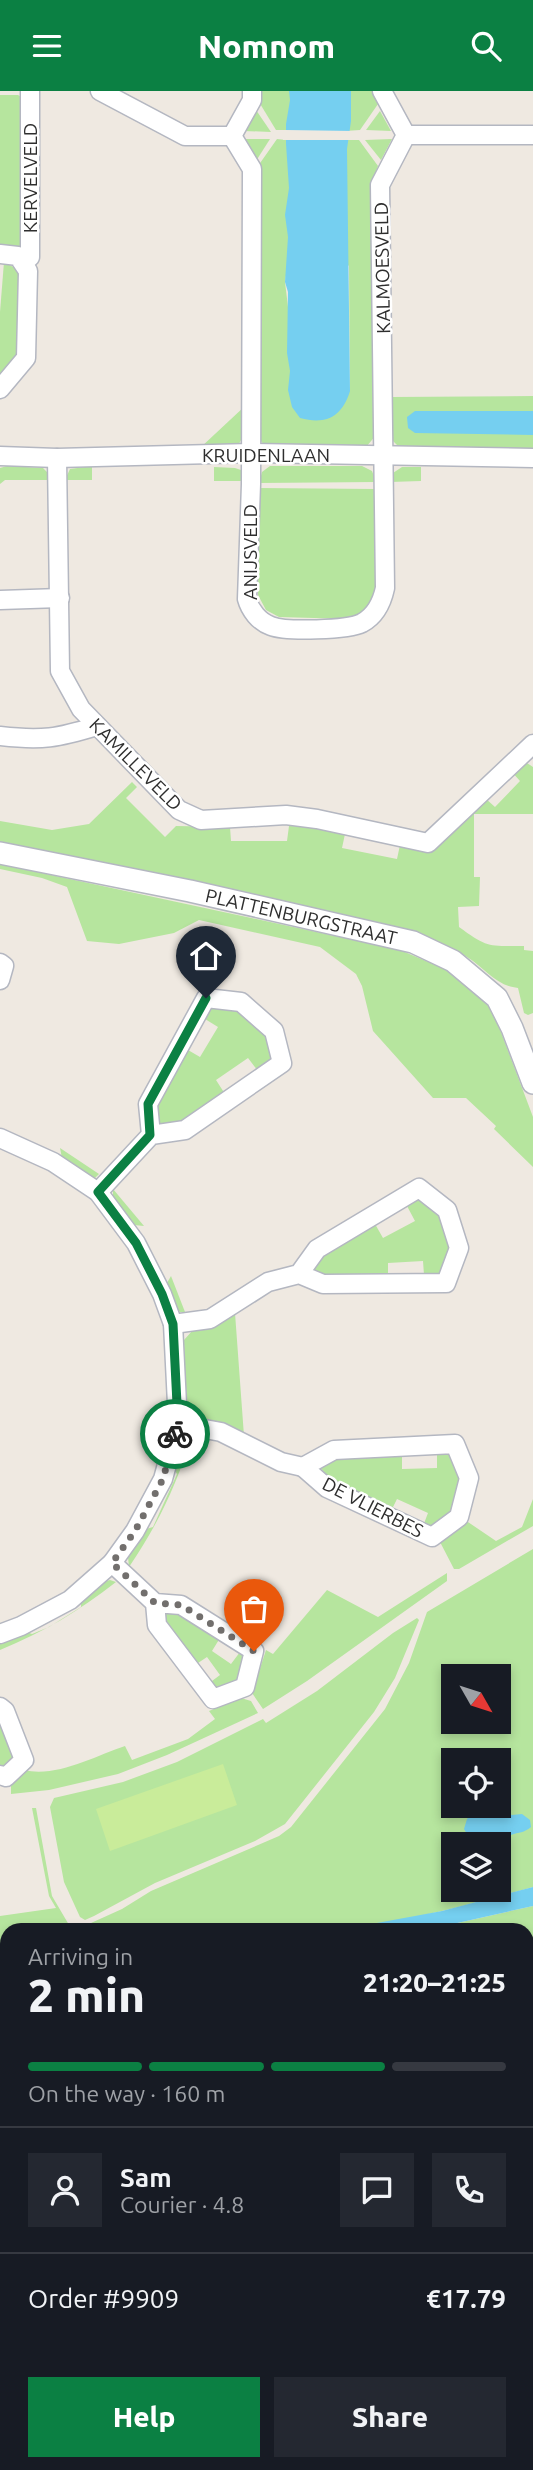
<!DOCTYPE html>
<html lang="en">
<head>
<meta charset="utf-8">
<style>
  body { margin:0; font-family:Ubuntu,sans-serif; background:#242831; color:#f1f3f6; height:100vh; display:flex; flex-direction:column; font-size:26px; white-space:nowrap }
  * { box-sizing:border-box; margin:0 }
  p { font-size:23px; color:#9ea1a6 }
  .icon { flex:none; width:38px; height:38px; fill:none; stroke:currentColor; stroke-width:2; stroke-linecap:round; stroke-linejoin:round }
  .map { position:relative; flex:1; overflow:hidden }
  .details { position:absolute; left:0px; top:1832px; width:534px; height:548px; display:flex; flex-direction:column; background:#171b24; border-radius:21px 21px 0 0; box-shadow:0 4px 10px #0003 }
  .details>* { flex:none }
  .needle { width:46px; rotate:129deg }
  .buttons { position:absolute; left:441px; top:1573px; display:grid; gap:14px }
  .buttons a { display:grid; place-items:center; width:70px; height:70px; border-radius:0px; background:#171b24; box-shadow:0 4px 10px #0003; font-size:35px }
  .pin { position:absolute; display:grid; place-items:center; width:60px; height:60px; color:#fff; margin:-72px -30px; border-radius:50% 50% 50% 0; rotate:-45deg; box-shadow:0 0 7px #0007 }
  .pin .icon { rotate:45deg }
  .courier { position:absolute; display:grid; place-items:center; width:70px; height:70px; margin:-35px; border:5px solid #0b8043; border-radius:50%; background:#fff; color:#222; box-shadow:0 2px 9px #0007 }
  .overview em { font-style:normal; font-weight:800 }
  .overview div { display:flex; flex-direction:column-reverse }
  .overview { display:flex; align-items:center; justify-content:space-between; height:119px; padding:0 28px }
  h1 { font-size:46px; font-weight:800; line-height:52px }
  .bar { display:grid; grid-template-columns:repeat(4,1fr); gap:10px 7px; align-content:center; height:84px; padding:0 28px }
  .bar i { height:9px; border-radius:5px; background:#363941 }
  .bar .selected { background:#0b8043 }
  .bar p { grid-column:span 4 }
  .line { display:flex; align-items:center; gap:18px; padding:0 28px; border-top:2px solid #363941 }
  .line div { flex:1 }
  .round { display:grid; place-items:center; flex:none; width:74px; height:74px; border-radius:0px; background:#242831 }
  .cta { display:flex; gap:14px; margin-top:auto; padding:14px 28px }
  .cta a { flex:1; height:80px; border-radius:0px; background:#0b8043; color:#fff; font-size:28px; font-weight:800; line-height:80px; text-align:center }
  .cta a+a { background:#242831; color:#f1f3f6 }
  header { display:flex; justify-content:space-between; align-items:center; height:91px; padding:0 28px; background:#0b8043; color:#fff; font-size:32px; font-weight:800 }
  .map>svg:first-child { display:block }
  .green { fill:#b6e59e; fill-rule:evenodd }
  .pitch { fill:#c9ec9a }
  .water { fill:#75cff0 }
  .pier { fill:#efe9e1 }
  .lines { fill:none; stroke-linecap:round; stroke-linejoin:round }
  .minor-casing { stroke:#b4b7c1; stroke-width:21 }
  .tertiary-casing { stroke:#b4b7c1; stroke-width:24 }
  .minor { stroke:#fff; stroke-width:18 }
  .tertiary { stroke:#fff; stroke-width:21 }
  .done { stroke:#726f6d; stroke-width:7; stroke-dasharray:0 12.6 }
  .route { stroke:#0b8043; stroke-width:9 }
  .labels { text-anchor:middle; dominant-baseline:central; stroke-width:5; stroke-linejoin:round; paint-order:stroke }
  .street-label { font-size:19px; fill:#2e2e2e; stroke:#fff }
</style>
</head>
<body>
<header><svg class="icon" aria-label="menu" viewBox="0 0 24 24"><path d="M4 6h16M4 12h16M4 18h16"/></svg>Nomnom<svg class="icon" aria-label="search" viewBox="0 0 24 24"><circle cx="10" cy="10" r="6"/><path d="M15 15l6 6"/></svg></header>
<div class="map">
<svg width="533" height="2379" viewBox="0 0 533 2379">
  <rect width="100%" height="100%" fill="#efe9e1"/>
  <g class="green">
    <path d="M259,0h36l-1,39h-18l-17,-28z"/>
    <path d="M349,0h27l2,13 -18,26 -15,1z"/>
    <path d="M0,4h18l5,3 1,152 -24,-3z"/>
    <path d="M256,19l15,22 -27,-1z"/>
    <path d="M380,20l11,20 -25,-1z"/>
    <path d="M244,48h26l-14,22z"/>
    <path d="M277,48l9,1 14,44 -15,98 3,25 62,84 -1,-125 -8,-7 4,-119h14l19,26 -2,5 1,263 -11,13h-100l-6,-7 -2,-274z"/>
    <path d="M392,48l-11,21 -16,-20z"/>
    <path d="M4,171l13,7 4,7 -2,68 -5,18 -14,16v-66z"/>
    <path d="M533,305v53h-128l-6,-2 -8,-8v-42z"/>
    <path d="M245,315c-1,14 2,31 -9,41l-36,1z"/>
    <path d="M7,375l36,2 7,7v5h-45l-5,4v-16z"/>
    <path d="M92,375v14h-27l5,-11z"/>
    <path d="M270,375h92l10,5 4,11 -117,1 3,-11z"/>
    <path d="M214,376l21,1 6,2 1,11h-28z"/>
    <path d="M402,376h19v14l-31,1v-7z"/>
    <path d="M259,397l116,1c1,24 8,103 -7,119 -5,6 -12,8 -19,11l-70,-2 -13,-7 -8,-15z"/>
    <path d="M527,672l6,4v47h-59v63h6l-1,29 -21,1 1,20c29,21 29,19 65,19v4l9,1v62l-5,2 -4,-2 -6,-25c-22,-2 -33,-20 -51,-31 -17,-11 -35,-17 -55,-25l-412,-90v-21l52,9 37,-6 43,-42 5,5 -11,11 39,39 11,-11 54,1 1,14h56l2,-15 30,1 26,7 -3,14 55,11 3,-14 30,7 55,-54 10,9 25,-26 -9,-10 8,-7z"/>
    <path d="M0,773l400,86 45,19 33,25 12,14 8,16 35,93v50l-39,-38 2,-3 -30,-28h-33l-60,-67 -11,-45 -6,-12 -36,-27 -121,-27 -25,13 -55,11 -32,-3 -20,-54 -25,-9 -42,-9z"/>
    <path d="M218,915l22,4 27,24 7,26 -16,11 -10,-13 -32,22 9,14 -42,29 -26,5v-25l31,-53 12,7 18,-30 -13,-8 6,-10z"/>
    <path d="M60,1057l39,26 -4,4 -7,-1 -26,-19z"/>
    <path d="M113,1098l31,37 -10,-1 -21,-25z"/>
    <path d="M421,1107l19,17 11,35 -10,23 -17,2 -1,-14 -35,2v14l-59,3 -17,-10 13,-18 50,-28 8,14 32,-17 -8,-15z"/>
    <path d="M171,1185l14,36h-5l-6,-6 -7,-23z"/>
    <path d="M235,1222l9,123c-18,-6 -52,-10 -59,-30l-1,-66 9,-10 19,-4z"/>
    <path d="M191,1346c-14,48 -34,89 -62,130l-1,-10 18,-28 7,-2 24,-53 -4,-6 7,-20z"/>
    <path d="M437,1363h12l11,24 -8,38 -21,14 -8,-4 5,-13 -31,-14 -6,12 -58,-28 -13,-16 17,-8 65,-3v13l35,-1z"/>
    <path d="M533,1408v27l-74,43h-5l-15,-29 26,-20 31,21 26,-14z"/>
    <path d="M533,1458v338c-55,15 -110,31 -167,38 -89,12 -187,5 -277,5l2,-7 31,-14 29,-18 128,-55 12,-9 94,-118 24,-46 18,-51zM453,1586h46v45h-46zM453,1670h46v45h-46zM453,1754h46v45h-46z"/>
    <path d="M447,1482v8l-140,100 -44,28 -11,-16 14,-43 7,4 54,-64 51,27z"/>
    <path d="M110,1489l6,2c-37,29 -72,50 -116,68v-8l27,-10 5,2 17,-7 32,-20v-7l22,-18z"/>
    <path d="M163,1522l15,1 42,24 -8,13 19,13 9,-12 5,5 -6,23 -25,9 -6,-5 12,-9 -13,-18 -12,8 -30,-39z"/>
    <path d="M417,1527l2,2 -24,58 -21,34 -89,112 -30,17 -100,42 -61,33 -9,4 -5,-3 -16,-35 -14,-75 4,-9 69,-16 54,-20 86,-43 3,4 51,-32 76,-58z"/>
    <path d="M241,1607l10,3 7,12 -91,42 -49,19 -69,16 -38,4v-12l13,-12c32,8 71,-14 101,-24l7,14 56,-21 27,-20 -6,-8z"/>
    <path d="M0,1626l15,40 -13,12 -2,-1z"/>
    <path d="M32,1717h4l16,88 20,34h-65v35l-7,1v-50l56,-8 -7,-12z"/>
    <path d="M533,1815v60l-6,3v-39h-101z"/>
    <path d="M533,1904v42l-5,2 5,16 -6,3v-61z"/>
    <path d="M532,2207l1,64 -6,3v-44z"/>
    <path d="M533,2352v27h-73l-2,-6h69v-19z"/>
    <path d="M349,2373h81v6h-79z"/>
  </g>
  <path class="pitch" d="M223,1673l14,41 -127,46 -14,-42z"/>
  <g class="water">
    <path d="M289,0h62v30l-4,28 3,242c-8,26 -24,34 -50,27l-8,-11 -4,-17 2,-19 -3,-18 1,-61 -3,-10 3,-45 -3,-22 4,-27 -3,-44v-20l4,-24z"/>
    <path d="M415,320h118v24l-118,-2 -7,-5 -1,-11z"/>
    <path d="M494,1716l18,8 10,-1 8,6 1,7c-7,6 -12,5 -20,8 -21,8 -33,19 -47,-6l3,-10 9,-10z"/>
    <path d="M533,1796v19l-107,24h-133l73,-5 76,-14z"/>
    <path d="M7,1885v28l-7,2v-29z"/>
  </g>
  <path class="pier" d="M283,39h3l67,1 -1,9h-69z"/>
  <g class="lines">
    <g class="minor-casing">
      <g id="minor">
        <path d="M100,0l85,45h47"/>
        <path d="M252,0v9l-20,36 20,33 -1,315 -4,115c3,11 12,23 24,27 15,6 77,4 91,-3 13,-7 20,-21 23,-35l-5,-403 26,-50 -24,-44"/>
        <path d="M406,44h127"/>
        <path d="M0,163l18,2 10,15 -2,87 -26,31"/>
        <path d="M24,171l6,-5v-166"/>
        <path d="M0,365l57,2 194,-5 282,5"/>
        <path d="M57,367l3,213 21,38 98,101 22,10 85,-5 31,4 111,24 105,-99"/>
        <path d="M0,509l60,-2"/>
        <path d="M0,645c42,5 58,2 97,-10"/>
        <path d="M0,872l4,3 -4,14"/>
        <path d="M0,1047l53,24 45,30 38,51 26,51 11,30 5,100 -15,55 -28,52 -23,32 -42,37 -49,26 -21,8"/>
        <path d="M98,1101l53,-57 34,-5 97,-67 -8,-32 -33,-29 -35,-4 -58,106 3,31"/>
        <path d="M173,1233l37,-5 58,-37 31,-8 24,10 123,-1 13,-35 -12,-38 -28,-22 -102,61 -18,25"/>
        <path d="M178,1333l43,8 60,30 22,5"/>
        <path d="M455,1353l14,34 -10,39 -27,20 -105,-49 -24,-21 31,-17z"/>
        <path d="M112,1472l43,40 26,2 73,46 -9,36 -32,12 -56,-74 -2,-22"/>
        <path d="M0,1616l5,4 19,49 -18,17 -6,-2"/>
        <path d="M527,1975l6,-2"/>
        <path d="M0,2077l7,-2"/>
        <path d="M527,2144l5,16 -5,30"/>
        <path d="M527,2309l6,17"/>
        <path d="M3,2368l4,11"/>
        <path d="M225,2373l2,6"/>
      </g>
    </g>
    <g class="tertiary-casing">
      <g id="tertiary">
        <path id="s1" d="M0,762l190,38 223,51 40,19 44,37 15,30 21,55"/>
        <path d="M527,1895l6,-3"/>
        <path d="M445,2373v6"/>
      </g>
    </g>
    <use href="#minor" class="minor"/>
    <use href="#tertiary" class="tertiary"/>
  </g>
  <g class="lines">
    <path class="done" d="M175,1343l-12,45 -28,52 -23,32 43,40 26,2 73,46"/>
    <path class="route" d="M175,1343l3,-10 -5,-100 -11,-30 -26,-51 -38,-51 52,-57 -2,-31 58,-106"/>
  </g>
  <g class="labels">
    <g class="street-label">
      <text transform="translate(30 87) rotate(-90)">KERVELVELD</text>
      <text transform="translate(382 177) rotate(-91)">KALMOESVELD</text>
      <text x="266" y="364">KRUIDENLAAN</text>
      <text transform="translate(250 461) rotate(-90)">ANIJSVELD</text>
      <text transform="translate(136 673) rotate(45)">KAMILLEVELD</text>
      <text stroke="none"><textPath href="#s1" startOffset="308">PLATTENBURGSTRAAT</textPath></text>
      <text transform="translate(373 1416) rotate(27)">DE VLIERBES</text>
    </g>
  </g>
</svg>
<div class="buttons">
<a><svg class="needle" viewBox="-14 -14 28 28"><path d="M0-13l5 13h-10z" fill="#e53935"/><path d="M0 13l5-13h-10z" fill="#9ea1a6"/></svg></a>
<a><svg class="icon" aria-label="locate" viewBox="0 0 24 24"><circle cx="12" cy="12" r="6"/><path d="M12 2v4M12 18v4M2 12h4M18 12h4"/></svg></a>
<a><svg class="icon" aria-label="layers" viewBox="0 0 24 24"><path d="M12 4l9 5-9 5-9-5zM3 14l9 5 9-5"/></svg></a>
</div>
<div class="pin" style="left:254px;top:1560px;background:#ea580c"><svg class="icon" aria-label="bag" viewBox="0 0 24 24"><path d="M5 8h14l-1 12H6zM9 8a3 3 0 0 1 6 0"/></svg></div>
<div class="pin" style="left:206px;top:907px;background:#1f2937"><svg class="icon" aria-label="home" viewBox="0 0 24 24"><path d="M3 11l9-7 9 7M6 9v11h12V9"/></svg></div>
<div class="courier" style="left:175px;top:1343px"><svg class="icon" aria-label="bike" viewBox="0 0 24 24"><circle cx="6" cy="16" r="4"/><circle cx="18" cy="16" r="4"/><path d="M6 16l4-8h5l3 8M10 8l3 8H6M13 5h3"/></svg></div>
<section class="details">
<div class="overview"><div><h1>2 min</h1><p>Arriving in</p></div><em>21:20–21:25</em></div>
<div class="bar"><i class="selected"></i><i class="selected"></i><i class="selected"></i><i></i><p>On the way · 160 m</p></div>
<div class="line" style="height:126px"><a class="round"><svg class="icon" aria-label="person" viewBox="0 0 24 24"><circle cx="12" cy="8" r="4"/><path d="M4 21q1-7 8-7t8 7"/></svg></a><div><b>Sam</b><p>Courier · 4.8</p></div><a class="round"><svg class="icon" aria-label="chat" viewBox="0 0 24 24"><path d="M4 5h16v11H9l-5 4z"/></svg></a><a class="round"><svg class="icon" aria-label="phone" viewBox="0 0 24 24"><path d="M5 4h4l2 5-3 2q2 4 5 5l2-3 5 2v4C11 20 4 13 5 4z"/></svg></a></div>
<div class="line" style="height:91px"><div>Order #9909</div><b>€17.79</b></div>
<div class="cta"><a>Help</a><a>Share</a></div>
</section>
</div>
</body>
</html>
